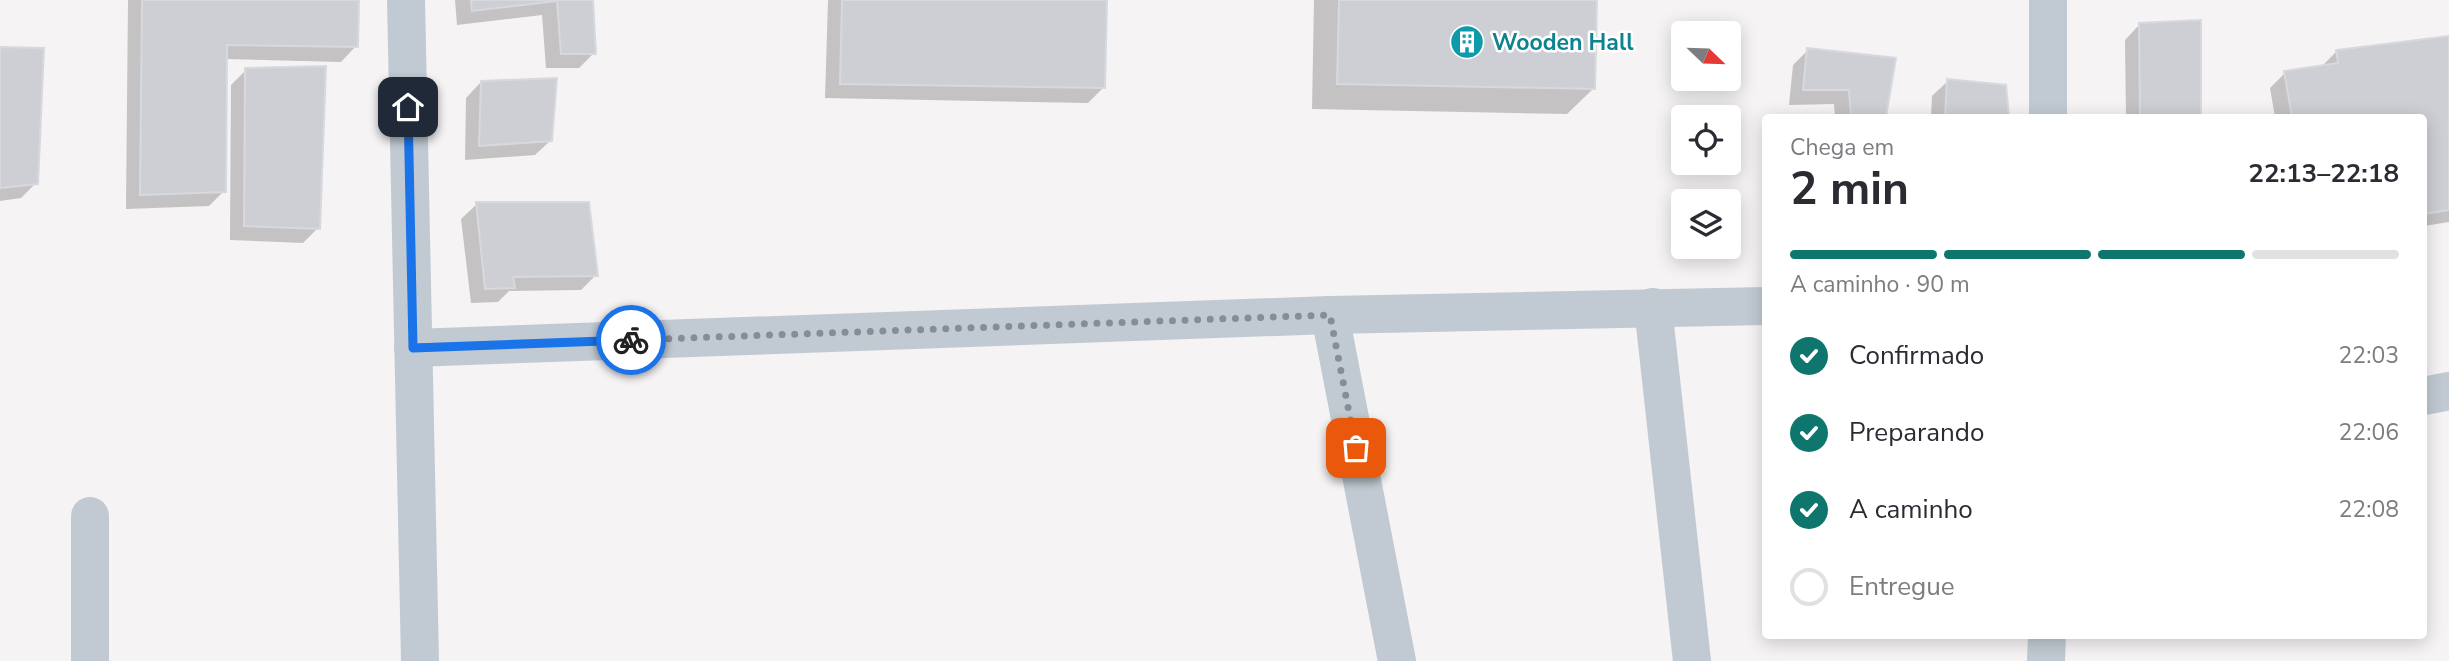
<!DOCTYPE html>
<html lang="pt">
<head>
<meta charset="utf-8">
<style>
  body { margin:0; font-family:"Nunito Sans",sans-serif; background:#f2f2f3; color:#2b2b33; height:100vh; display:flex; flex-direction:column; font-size:26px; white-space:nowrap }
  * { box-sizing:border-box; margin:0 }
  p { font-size:23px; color:#7c7c81 }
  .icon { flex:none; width:38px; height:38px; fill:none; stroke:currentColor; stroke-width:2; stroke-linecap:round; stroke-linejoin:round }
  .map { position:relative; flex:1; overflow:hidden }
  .details { position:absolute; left:1762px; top:114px; width:665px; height:525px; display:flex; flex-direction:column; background:#fff; border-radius:7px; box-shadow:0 4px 18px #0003 }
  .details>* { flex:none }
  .needle { width:46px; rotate:113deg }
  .buttons { position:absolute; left:1671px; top:21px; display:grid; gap:14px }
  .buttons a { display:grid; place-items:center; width:70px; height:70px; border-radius:7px; background:#fff; box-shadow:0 4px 18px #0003; font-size:35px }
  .pin { position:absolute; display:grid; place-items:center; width:60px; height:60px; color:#fff; margin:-30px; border-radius:14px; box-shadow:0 4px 10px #0006 }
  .courier { position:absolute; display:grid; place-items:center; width:70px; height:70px; margin:-35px; border:5px solid #1a73e8; border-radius:50%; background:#fff; color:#222; box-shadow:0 2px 9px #0007 }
  .headline em { font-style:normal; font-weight:700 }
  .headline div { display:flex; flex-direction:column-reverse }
  .headline { display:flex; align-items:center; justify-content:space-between; height:119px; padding:0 28px }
  h1 { font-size:46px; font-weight:700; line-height:52px }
  .bar { display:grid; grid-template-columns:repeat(4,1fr); gap:10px 7px; align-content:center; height:84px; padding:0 28px }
  .bar i { height:9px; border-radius:5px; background:#e1e1e2 }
  .bar .selected { background:#0f766e }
  .bar p { grid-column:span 4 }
  ol { padding:0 28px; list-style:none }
  li { display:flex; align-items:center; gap:21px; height:77px }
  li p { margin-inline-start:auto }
  li .icon { padding:7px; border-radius:50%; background:#0f766e; color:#fff; stroke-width:4 }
  li:last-child { color:#7c7c81 }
  li i { width:38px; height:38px; border:4px solid #e1e1e2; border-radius:50% }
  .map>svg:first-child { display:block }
  .shadow { fill:#0003 }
  .building { fill:#cdcfd5; stroke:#d7d9de; stroke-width:2 }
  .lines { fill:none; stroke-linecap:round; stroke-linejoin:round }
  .minor { stroke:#c1cad2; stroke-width:38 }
  .done { stroke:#868d94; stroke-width:7; stroke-dasharray:0 12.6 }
  .route { stroke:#1a73e8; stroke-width:9 }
  .labels { text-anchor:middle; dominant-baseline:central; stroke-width:5; stroke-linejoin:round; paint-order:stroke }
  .culture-label { font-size:23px; font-weight:bold; fill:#0d838f; stroke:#fff; text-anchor:start }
</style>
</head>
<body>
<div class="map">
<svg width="2449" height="661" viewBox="0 0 2449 661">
  <rect width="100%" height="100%" fill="#f5f3f3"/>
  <g class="shadow">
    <path d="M128,0h229l-1,46 -15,16 -115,-3 -2,132 -15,15 -83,3z"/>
    <path d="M455,0h136l3,53 -15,15h-33l-4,-53 -85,10z"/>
    <path d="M828,0h278l-3,88 -15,15 -263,-5z"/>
    <path d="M1314,0h281l-2,89 -26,25 -255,-5z"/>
    <path d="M2199,21v96h-73l-1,-77 15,-16z"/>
    <path d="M2449,38v184l-25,4v-109h-149l-5,-29 15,-15 36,-6 16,-16z"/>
    <path d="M0,49l36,134 -15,15 -21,3z"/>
    <path d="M1808,50l86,10 -10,57h-49l-1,-13 -45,1 4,-40z"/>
    <path d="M246,70l72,158 -15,15 -73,-3 1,-155z"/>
    <path d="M1948,81l56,5 4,31h-77l1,-21z"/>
    <path d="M481,82l70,58 -16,15 -70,5 1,-62z"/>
    <path d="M477,204l119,71 -15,15 -72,1 -11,11 -27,1 -10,-84z"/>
  </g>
  <g class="building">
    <path d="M142,0h217l-1,47 -131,-2 -1,147 -86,3z"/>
    <path d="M471,0h122l3,54h-35l-4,-53 -85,10z"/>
    <path d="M842,0h265l-2,88 -265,-4z"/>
    <path d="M1339,0h258l-2,89 -258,-5z"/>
    <path d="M2201,20v97h-61l-1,-94z"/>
    <path d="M2449,36v174l-25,4v-97h-132l-8,-46 54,-8 -2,-13z"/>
    <path d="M0,47l44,1 -6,136 -38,4z"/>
    <path d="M1807,48l89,10 -10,59h-35l-2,-27h-46z"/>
    <path d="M326,66l-6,163 -76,-3 1,-158z"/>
    <path d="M557,78l-5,63 -73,5 2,-65z"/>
    <path d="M1947,79l59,6 3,32h-64z"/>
    <path d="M476,202h113l9,74 -85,1 2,11 -30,1z"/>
  </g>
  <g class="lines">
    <g class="minor">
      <path d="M406,0l14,661"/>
      <path d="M2048,117v-117"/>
      <path d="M1653,307l39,354"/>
      <path d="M1330,315l67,346"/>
      <path d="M413,348l917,-33 436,-9"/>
      <path d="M2424,396l25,-5"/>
      <path d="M90,661v-145"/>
      <path d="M2046,661l1,-26"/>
    </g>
  </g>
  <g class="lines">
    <path class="done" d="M631,340l699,-25 26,133"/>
    <path class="route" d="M408,107l5,241 218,-8"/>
  </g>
  <defs>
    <g id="building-disc" transform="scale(1.75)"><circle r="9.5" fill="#0f9aa8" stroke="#fff"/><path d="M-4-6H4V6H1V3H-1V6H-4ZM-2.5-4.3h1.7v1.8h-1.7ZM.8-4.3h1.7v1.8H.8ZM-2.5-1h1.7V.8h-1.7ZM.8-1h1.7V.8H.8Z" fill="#fff"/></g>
  </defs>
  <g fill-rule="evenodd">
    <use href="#building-disc" x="1467" y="42"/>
  </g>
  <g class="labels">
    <g class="culture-label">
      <text x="1492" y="42">Wooden Hall</text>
    </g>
  </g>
</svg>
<div class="buttons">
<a><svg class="needle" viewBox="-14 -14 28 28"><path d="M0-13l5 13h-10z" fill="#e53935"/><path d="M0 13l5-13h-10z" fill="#7c7c81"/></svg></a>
<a><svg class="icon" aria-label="locate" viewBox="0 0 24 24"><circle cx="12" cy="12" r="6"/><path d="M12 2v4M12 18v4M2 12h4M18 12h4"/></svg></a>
<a><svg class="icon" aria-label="layers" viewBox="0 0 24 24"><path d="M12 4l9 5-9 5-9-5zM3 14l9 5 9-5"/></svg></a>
</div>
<div class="pin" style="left:1356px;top:448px;background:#ea580c"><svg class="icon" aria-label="bag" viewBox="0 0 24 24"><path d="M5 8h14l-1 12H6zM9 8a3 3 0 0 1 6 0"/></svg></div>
<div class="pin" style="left:408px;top:107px;background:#1f2937"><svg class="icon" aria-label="home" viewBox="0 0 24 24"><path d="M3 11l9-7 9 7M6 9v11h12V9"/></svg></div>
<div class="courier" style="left:631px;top:340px"><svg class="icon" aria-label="bike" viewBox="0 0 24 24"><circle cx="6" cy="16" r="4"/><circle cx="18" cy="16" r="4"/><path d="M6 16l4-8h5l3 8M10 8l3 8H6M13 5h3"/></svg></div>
<section class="details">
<div class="headline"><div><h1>2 min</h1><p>Chega em</p></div><em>22:13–22:18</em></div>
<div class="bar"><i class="selected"></i><i class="selected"></i><i class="selected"></i><i></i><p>A caminho · 90 m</p></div>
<ol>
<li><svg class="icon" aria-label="check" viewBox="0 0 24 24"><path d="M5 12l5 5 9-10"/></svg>Confirmado<p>22:03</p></li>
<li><svg class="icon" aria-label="check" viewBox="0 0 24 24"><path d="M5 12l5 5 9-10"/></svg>Preparando<p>22:06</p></li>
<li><svg class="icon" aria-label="check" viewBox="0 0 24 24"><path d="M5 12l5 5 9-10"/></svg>A caminho<p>22:08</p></li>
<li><i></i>Entregue</li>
</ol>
</section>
</div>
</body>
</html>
